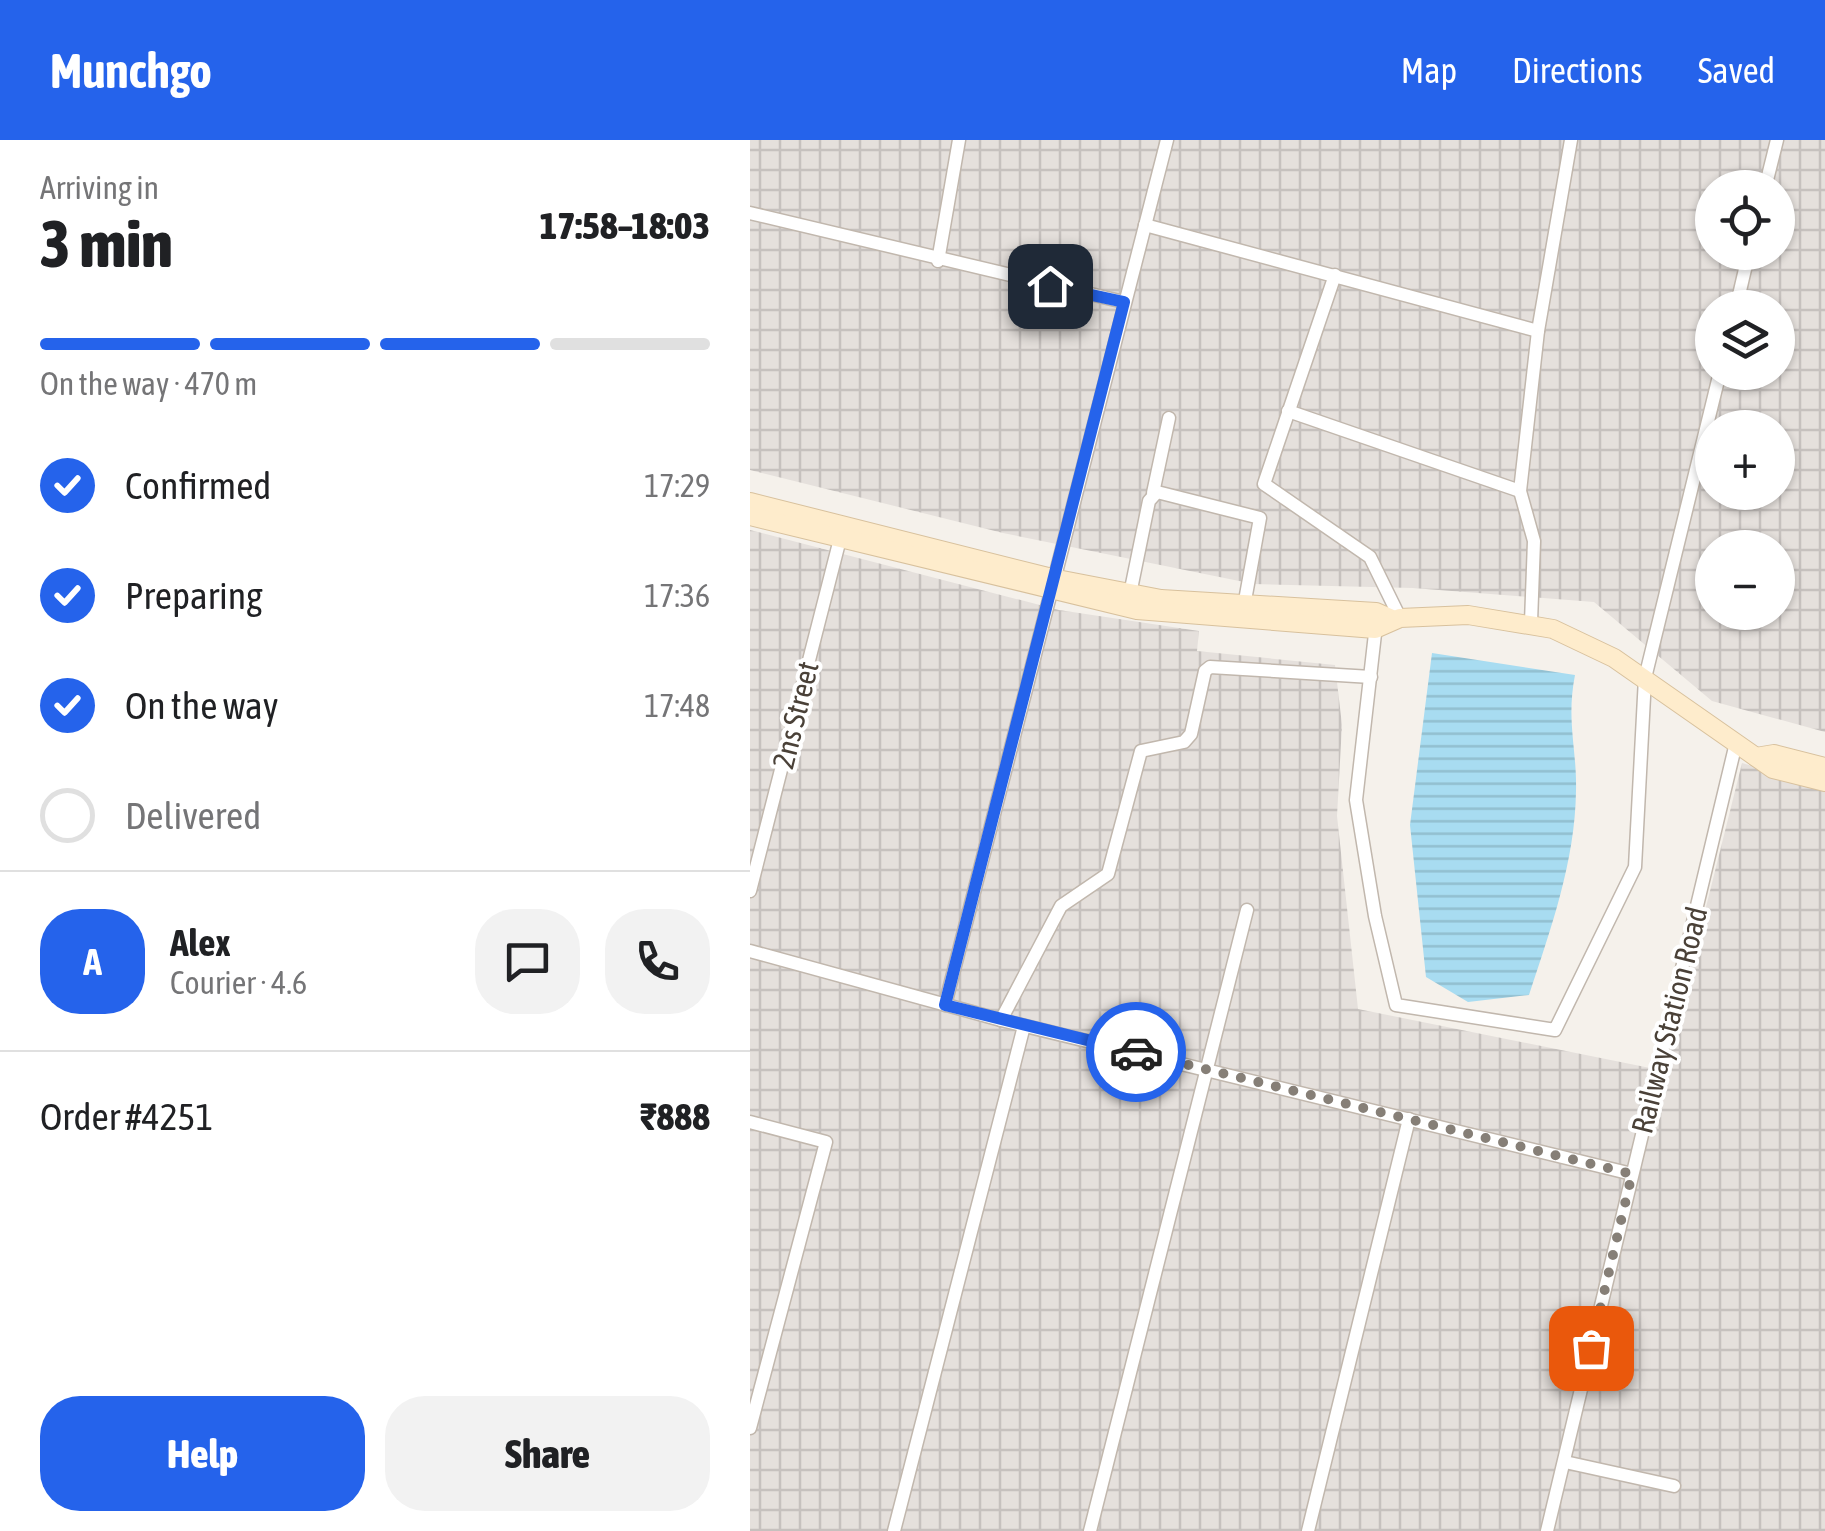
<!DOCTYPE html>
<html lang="en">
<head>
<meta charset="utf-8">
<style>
  body { margin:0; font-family:"Asap Condensed",sans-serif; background:#f2f2f2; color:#202124; height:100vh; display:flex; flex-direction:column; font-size:38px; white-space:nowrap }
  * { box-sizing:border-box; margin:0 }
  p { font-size:32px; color:#757577 }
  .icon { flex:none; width:55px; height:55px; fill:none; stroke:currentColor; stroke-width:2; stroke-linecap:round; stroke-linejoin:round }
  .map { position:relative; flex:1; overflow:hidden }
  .details { display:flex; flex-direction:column; background:#fff; width:750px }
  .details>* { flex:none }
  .fabs { position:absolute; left:945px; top:30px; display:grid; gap:20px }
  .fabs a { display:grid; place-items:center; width:100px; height:100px; border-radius:50%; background:#fff; box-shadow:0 2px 8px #0004; font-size:50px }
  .pin { position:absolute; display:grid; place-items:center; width:85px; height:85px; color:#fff; margin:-42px; border-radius:20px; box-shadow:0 5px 15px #0006 }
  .courier { position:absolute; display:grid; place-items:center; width:100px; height:100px; margin:-50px; border:8px solid #2563eb; border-radius:50%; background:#fff; color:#222; box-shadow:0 2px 12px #0007 }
  .headline em { font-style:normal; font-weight:800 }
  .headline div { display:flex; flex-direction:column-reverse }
  .headline { display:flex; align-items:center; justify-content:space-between; height:170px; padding:0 40px }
  h1 { font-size:65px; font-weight:800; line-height:75px }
  .bar { display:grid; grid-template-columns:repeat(4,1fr); gap:15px 10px; align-content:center; height:120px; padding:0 40px }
  .bar i { height:12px; border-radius:8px; background:#e0e0e0 }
  .bar .selected { background:#2563eb }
  .bar p { grid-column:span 4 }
  .line { display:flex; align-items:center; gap:25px; padding:0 40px; border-top:2px solid #e0e0e0 }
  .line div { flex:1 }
  .round { display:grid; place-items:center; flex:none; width:105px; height:105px; border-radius:40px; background:#f2f2f2 }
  ol { padding:0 40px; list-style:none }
  li { display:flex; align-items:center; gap:30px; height:110px }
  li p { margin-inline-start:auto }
  li .icon { padding:10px; border-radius:50%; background:#2563eb; color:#fff; stroke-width:4 }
  li:last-child { color:#757577 }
  li i { width:55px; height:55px; border:5px solid #e0e0e0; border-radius:50% }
  .action { display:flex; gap:20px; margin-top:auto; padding:20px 40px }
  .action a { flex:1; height:115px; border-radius:40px; background:#2563eb; color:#fff; font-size:40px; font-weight:800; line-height:115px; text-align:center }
  .action a+a { background:#f2f2f2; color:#202124 }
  header { display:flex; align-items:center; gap:60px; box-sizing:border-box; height:140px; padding:0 50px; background:#2563eb; color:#fff }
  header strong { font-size:48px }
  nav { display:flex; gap:55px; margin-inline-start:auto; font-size:35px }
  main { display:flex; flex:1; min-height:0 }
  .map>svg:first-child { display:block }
  .industrial { fill:url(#industrial-grid); fill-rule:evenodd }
  .water { fill:url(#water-rules) }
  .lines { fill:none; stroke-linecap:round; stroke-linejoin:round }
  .minor-casing { stroke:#c1b7ad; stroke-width:15 }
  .secondary-casing { stroke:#d8c19d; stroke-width:20 }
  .minor { stroke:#fff; stroke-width:12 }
  .secondary { stroke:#feeccc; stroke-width:18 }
  .done { stroke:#867f77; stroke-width:10; stroke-dasharray:0 18 }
  .route { stroke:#2563eb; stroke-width:12 }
  .labels { text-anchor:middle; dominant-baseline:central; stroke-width:8; stroke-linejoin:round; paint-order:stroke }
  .street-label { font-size:30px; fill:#4a4138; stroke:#fff }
</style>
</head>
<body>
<header>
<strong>Munchgo</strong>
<nav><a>Map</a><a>Directions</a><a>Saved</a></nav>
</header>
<main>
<section class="details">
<div class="headline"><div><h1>3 min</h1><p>Arriving in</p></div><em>17:58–18:03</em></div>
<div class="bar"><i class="selected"></i><i class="selected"></i><i class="selected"></i><i></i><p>On the way · 470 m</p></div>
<ol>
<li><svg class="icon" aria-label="check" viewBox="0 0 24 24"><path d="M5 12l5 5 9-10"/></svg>Confirmed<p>17:29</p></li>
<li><svg class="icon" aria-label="check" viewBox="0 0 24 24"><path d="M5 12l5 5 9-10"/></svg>Preparing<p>17:36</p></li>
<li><svg class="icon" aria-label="check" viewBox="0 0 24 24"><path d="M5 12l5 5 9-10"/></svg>On the way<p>17:48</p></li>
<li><i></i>Delivered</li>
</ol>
<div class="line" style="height:180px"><b class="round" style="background:#2563eb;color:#fff">A</b><div><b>Alex</b><p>Courier · 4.6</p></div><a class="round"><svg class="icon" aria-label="chat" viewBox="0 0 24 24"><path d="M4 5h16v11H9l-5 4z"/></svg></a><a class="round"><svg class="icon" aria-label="phone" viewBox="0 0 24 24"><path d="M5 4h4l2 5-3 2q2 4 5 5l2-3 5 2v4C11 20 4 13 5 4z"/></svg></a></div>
<div class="line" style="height:130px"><div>Order #4251</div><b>₹888</b></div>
<div class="action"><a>Help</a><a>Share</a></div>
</section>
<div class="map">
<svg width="1075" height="1391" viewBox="0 0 1075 1391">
  <defs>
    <pattern id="industrial-grid" width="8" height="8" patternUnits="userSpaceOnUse" patternTransform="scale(2.5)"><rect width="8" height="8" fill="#e5e0dc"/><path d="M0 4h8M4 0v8" fill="none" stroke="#c6c1be"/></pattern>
    <pattern id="water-rules" width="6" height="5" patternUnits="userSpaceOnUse" patternTransform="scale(2.5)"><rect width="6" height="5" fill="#a8dcf1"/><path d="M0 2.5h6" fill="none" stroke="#92becf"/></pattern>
  </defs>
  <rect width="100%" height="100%" fill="#f5f1eb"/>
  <g class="industrial">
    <path d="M0,0h1075v592l-113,-31 -118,-99 -181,-14 -159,-4 -251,-51 -253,-63zM962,48h66v64h-66zM962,168h66v64h-66zM962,288h66v64h-66zM962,408h66v64h-66z"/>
    <path d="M0,390l309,80 140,21 -2,20 138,14 7,60 -5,91 21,193 307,62 77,-308 83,24v744h-1075z"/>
  </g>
  <path class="water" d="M682,513l143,22c-9,46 2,73 1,116 -1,71 -25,137 -47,204l-61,7 -42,-25 -16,-152z"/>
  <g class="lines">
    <g class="minor-casing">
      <g id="minor">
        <path d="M1015,48l12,-48"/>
        <path d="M0,73l374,89"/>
        <path d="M395,85l393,106"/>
        <path d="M188,121l21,-121"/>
        <path d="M585,135l-71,209 106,73 30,61"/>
        <path d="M986,168l13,-56"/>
        <path d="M538,271l232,80"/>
        <path d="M403,353l16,-75"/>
        <path d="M380,454l19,-93 8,-9 103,26 -16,88"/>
        <path d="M781,482l3,-81 -14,-50 18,-160 33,-191"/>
        <path d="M626,485l-20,175 19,116 21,89 159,25 80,-163 10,-189 75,-306"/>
        <path d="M0,751l90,-352"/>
        <path d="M0,811l251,69 631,154"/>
        <path d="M195,865l222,-865"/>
        <path d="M251,880l60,-114 47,-32 33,-123 43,-9 7,-8 14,-63 5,-4 161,10"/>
        <path d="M0,982l76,20 -76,286"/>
        <path d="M815,1322l109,24"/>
        <path d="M144,1391l130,-505"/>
        <path d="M340,1391l157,-621"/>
        <path d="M558,1391l101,-412"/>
        <path d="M797,1391l189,-788"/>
      </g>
    </g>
    <g class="secondary-casing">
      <g id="secondary">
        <path d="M0,362l302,76 109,21 215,13 16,7"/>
        <path d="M0,376l387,94 238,19 25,-11 68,-3 85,14 61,29 159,111 52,13"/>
        <path d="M1006,617l18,-3 51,13"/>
      </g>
    </g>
    <use href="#minor" class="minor"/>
    <use href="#secondary" class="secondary"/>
  </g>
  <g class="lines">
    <path class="done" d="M386,912l496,122 -41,174"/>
    <path class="route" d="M300,146l74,16 -179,703 191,47"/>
  </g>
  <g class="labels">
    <g class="street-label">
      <text transform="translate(45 575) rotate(-76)">2ns Street</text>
      <text transform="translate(919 880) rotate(-76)">Railway Station Road</text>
    </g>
  </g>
</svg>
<div class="fabs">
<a><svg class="icon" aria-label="locate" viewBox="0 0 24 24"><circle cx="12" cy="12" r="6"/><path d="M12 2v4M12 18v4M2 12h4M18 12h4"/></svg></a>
<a><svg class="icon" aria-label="layers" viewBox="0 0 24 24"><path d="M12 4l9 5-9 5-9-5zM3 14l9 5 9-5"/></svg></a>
<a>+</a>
<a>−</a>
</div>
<div class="pin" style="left:841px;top:1208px;background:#ea580c"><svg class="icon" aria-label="bag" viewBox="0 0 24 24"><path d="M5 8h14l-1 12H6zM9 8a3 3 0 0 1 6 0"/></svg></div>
<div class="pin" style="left:300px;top:146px;background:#1f2937"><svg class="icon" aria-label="home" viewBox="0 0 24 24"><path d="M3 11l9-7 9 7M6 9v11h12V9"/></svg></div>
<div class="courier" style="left:386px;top:912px"><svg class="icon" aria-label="car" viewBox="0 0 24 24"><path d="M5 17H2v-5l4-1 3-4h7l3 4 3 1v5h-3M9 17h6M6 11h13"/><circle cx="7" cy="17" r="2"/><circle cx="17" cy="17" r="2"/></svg></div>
</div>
</main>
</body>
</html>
